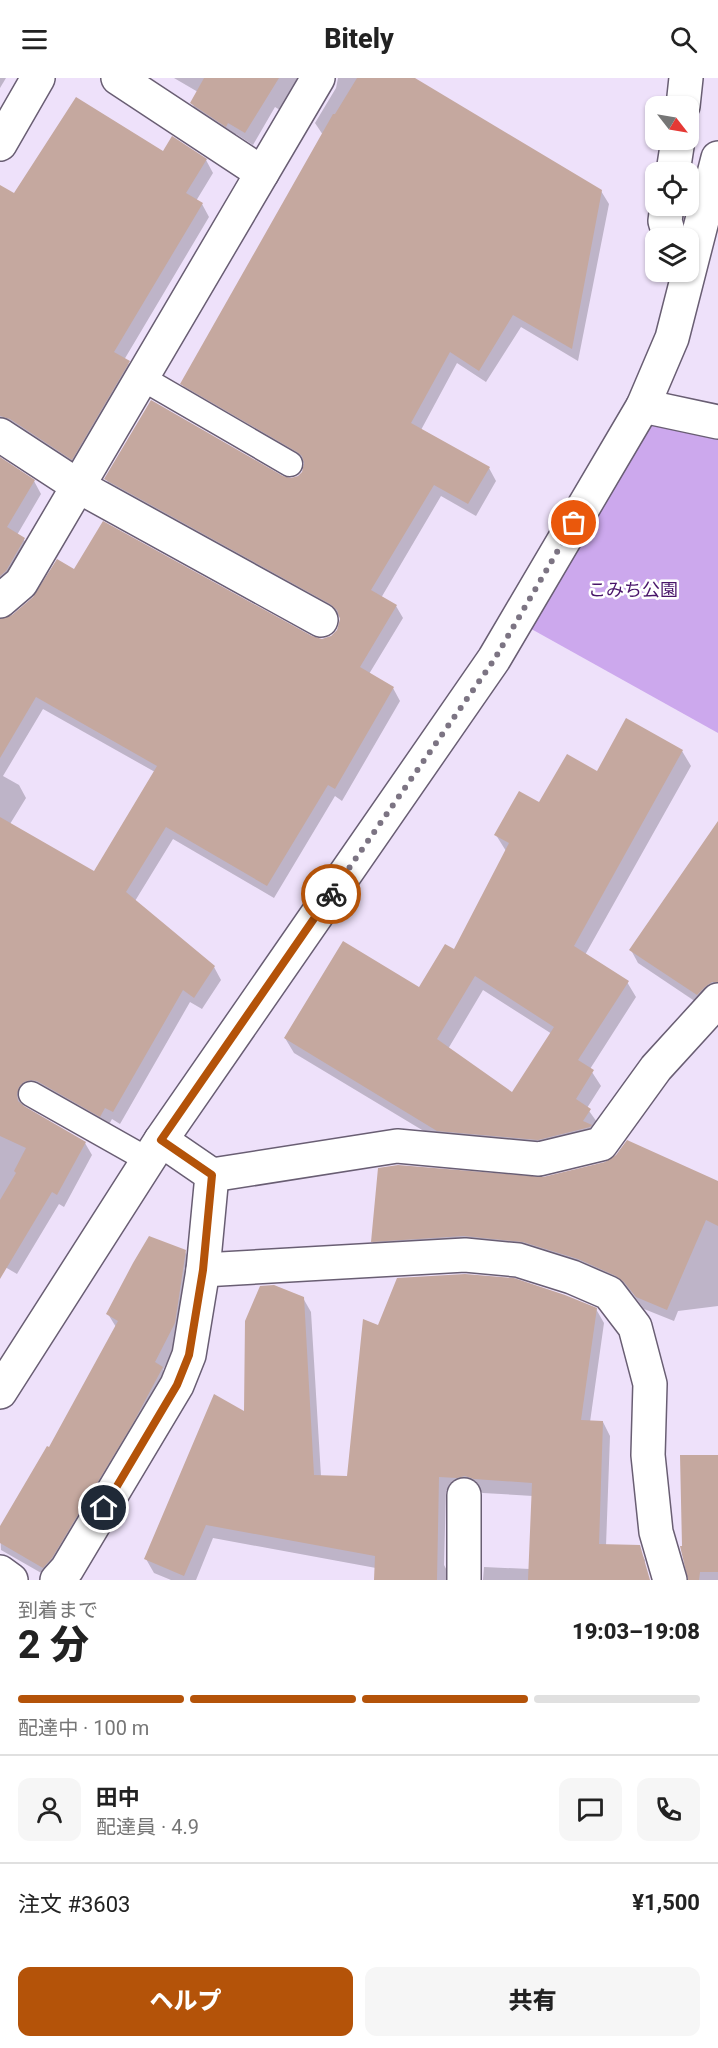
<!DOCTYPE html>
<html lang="ja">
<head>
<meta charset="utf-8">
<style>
  body { margin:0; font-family:Roboto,"Noto Sans JP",sans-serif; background:#f6f6f6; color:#222; height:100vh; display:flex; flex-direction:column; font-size:22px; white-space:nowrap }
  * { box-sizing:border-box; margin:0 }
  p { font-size:20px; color:#767676 }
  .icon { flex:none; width:33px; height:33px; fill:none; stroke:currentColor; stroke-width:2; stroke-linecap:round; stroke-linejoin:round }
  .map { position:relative; height:1502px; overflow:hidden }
  .sheet { display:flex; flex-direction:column; background:#fff; flex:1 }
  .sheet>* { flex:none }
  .needle { width:39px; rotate:121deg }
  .controls { position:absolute; left:645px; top:18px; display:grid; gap:12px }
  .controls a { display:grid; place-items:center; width:54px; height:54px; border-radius:12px; background:#fff; box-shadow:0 2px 4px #0004; font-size:30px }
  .pin { position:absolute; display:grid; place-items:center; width:51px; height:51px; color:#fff; margin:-26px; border:3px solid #fff; border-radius:50%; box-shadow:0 2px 6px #0007 }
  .courier { position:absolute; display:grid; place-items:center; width:60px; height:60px; margin:-30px; border:4px solid #b45309; border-radius:50%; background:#fff; color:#222; box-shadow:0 2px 8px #0007 }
  .head em { font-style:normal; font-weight:800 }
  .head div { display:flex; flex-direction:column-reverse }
  .head { display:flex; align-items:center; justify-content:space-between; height:102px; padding:0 18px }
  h1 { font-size:39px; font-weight:800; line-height:45px }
  .bar { display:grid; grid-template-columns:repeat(4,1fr); gap:9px 6px; align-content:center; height:72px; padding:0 18px }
  .bar i { height:8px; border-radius:4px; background:#e0e0e0 }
  .bar .selected { background:#b45309 }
  .bar p { grid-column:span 4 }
  .line { display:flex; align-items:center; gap:15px; padding:0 18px; border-top:2px solid #e0e0e0 }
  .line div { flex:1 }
  .round { display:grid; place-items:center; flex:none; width:63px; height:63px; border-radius:12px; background:#f6f6f6 }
  .action { display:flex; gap:12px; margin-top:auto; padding:12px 18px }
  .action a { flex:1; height:69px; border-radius:12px; background:#b45309; color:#fff; font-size:24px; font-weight:800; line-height:69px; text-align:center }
  .action a+a { background:#f6f6f6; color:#222 }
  header { display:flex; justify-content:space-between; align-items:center; height:78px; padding:0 18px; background:#fff; font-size:27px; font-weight:800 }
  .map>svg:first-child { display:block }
  .green { fill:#cca8ed }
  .shadow { fill:#0003; fill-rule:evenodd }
  .building { fill:#c5a89f; fill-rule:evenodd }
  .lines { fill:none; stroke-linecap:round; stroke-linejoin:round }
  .lane-casing { stroke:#695e73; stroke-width:27 }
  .street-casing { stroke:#695e73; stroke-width:36 }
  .secondary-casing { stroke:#695e73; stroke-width:36 }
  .lane { stroke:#fff; stroke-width:24 }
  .street { stroke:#fff; stroke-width:33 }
  .secondary { stroke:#fff; stroke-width:33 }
  .done { stroke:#7c7483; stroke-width:6; stroke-dasharray:0 10.8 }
  .route { stroke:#b45309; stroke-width:8 }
  .labels { text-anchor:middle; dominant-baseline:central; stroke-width:5; stroke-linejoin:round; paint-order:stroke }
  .park-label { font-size:18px; fill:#481469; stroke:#fff }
</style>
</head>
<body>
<header><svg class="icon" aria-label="menu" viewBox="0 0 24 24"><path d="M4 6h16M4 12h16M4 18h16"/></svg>Bitely<svg class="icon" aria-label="search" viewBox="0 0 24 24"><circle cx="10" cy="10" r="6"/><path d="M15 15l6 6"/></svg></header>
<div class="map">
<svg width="718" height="1502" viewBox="0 0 718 1502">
  <rect width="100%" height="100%" fill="#eee1fa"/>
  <path class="green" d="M643,328l75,16v311l-201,-112z"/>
  <g class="shadow">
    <path d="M0,0h6l-6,10z"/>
    <path d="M174,0h138l-24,37 -13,-8 -22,38 -17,-11 -3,4 -34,-22 -7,-13 6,-11z"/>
    <path d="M338,0h74l189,113 8,13 -31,157 -57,-34 -35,55 -29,-19 -36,67 68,38 7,13 -20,35 -35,-20 -60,102 15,8 7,12 -34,56 24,14 7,13 -58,100 -7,-5 -61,102 -101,-59 -38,62 79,66 7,13 -19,29 -12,-7 -70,122 -8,-5 -5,9 -82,-29 -2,9 62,35 7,12 -28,52 -5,-3 -42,70 -17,-10v-643h4l70,-50 247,69 10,-2 7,-8 3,-12 -2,-2 -226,-125 -7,-12 183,1 8,-2 7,-7 2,-7 -117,-68 -7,-12 141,-249 -8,-12 21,-35zM43,631l112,63 -60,101 -85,-49 16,-26 -7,-13 -16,-9z"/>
    <path d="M163,75l43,7 7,13 -17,28 6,3 7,13 -85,143 4,3 8,12 -57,96 -79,-41v-244l15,9z"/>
    <path d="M0,381l34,22 7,13 -24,41 7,5 8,12 -32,43z"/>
    <path d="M682,673l9,15 -106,189 42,27 9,15 -46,72 11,17 -14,22 12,17v16l-152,4 -153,-92 -9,-15 134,-49 36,-38 51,-100 -10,-16 44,-31zM483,912l69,44 -39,60 -65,-45z"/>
    <path d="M718,746v173l-13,11 -67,-45 -7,-13z"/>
    <path d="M543,1101l175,4v123l-40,5 -4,10 -30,-12 -12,-16 -7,-6 -246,-34 -7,-12z"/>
    <path d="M185,1174l7,11 -11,72 -18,35 5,9 -118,199 -49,-28 -1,-21 50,-79 66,-123 -8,-13z"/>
    <path d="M303,1220l8,14 10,164 28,1 30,-150 217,-18 8,14 -14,99h13l7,14 -4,110h31l8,14 -1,20h-161l1,-13 46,2 3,-73 -50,-3 -10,-3 -8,1 -19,-1 -2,75 8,15h-76v-12l-163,-30 -17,42h-25l-17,-7 -8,-14 99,-146z"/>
    <path d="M718,1378v124h-25z"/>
  </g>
  <g class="building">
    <path d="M204,0h75l-34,55 -17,-10 -2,4 -36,-24z"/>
    <path d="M357,0h58l187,112 -30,159 -59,-34 -34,56 -29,-19 -39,71 79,44 -22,37 -34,-19 -63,105 26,15 -37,62 34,20 -59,102 -7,-4 -61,101 -101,-59 -40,65 89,74 -21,32 -11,-8 -70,122 -8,-4 -5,9 -63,-36 -6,-1 -7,2 -5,5 -2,8 1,6 6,5 62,36 -29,53 -5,-3 -52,87v-79l16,-27 -2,-2 12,-23 -26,-12v-319l94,54 63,-105 -121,-69 -36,61v-139l12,-4 21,-18 24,-38 17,10 29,-48 209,115 10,3 9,-3 6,-6 3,-11 -3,-9 -7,-6 -226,-125 47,-79 132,76 8,2 7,-2 4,-4 2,-9 -2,-7 -5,-4 -117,-68 153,-270h2z"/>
    <path d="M76,19l87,54 9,-15 35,23 -21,34 17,10 -89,149 16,9 -58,99 -62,-41 -10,-3v-231l14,8z"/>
    <path d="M0,379l35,23 -28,47 18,11 -19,33 -6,5z"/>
    <path d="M626,640l57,32 -109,196 55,35 -51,79 16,10 -18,29 15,10 -8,12 9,4 -2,2 -52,13 -101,-9 -153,-93 59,-97 76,46 26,-43 9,5 55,-106 -15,-8 25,-44 20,11 28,-48 30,17zM475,898l79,51 -42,65 -75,-53z"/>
    <path d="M718,743v161h-6l-7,5 -8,8 -68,-45z"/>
    <path d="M627,1062l91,41v45l-12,-6 -39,90 -31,-13 -12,-15 -8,-6 -38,-17 -55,-17 -59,-6 -93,6 7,-74 20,-3 145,12 62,-15 11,-7z"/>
    <path d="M149,1158l37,14 -11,73 -20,39 8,5 -31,58 -80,133 -9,10 -43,-25v-17l47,-80 2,1 69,-126 -12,-7 27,-51z"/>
    <path d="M465,1196l49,4 51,17 32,13 -16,112 22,1 -4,123 41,1 10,35h-122l4,-97 -58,-4 -9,-3 -8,2 -18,-1 -2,103h-63l1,-24 -169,-31 -22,51 -40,-17 70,-165 30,17 1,-90 15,-35 14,-1 30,12 10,178 33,1 16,-157 15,6 19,-47z"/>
    <path d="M680,1377h38v117h-18l-1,8h-11l-8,-34h2z"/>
  </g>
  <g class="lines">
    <g class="lane-casing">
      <g id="lane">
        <path d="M142,300l148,86"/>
        <path d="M31,1016l117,66"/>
      </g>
    </g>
    <g class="street-casing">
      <g id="street">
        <path d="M118,0l144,95"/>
        <path d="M0,66l38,-66"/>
        <path d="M643,328l75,16"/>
        <path d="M0,357l78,51 243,134"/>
        <path d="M0,523l21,-18 297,-505"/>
        <path d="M212,1097l185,-29 142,13 62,-15 55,-76 62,-68"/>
        <path d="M203,1192l262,-15 53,5 54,17 37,16 26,34 15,57 -2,71 8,77 14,48"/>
        <path d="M464,1417v85"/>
        <path d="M0,1494l11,8"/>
        <path d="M57,1502l10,-11 110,-184 12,-30 14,-85 9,-95 -51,-35"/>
      </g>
    </g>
    <g class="secondary-casing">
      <g id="secondary">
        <path d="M683,28l3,-28"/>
        <path d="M673,94l5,-32"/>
        <path d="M667,128l-2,15 5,17"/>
        <path d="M0,1314l161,-252 333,-481 149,-253 29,-68 46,-180"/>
      </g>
    </g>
    <use href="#lane" class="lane"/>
    <use href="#street" class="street"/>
    <use href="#secondary" class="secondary"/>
  </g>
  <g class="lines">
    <path class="done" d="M331,816l163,-234 80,-137"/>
    <path class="route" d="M104,1430l73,-123 12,-30 14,-85 9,-95 -51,-35 170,-246"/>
  </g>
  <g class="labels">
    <g class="park-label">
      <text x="633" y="511">こみち公園</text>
    </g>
  </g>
</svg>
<div class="controls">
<a><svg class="needle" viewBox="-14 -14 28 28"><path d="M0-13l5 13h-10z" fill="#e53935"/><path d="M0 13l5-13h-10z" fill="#767676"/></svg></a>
<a><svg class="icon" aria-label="locate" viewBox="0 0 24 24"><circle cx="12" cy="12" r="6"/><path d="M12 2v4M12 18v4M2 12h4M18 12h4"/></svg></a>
<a><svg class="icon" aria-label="layers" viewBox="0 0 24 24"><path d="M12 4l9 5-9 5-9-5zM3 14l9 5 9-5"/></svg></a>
</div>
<div class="pin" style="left:574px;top:445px;background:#ea580c"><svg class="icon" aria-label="bag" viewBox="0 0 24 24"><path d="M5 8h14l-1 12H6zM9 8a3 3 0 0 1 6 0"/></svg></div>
<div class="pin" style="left:104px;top:1430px;background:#1f2937"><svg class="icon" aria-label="home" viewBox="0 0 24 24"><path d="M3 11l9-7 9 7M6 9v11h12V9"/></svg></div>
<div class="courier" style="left:331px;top:816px"><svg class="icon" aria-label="bike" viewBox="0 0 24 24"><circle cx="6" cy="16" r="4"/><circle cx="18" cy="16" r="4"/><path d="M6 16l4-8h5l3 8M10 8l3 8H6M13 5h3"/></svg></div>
</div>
<section class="sheet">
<div class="head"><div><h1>2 分</h1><p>到着まで</p></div><em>19:03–19:08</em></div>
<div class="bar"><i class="selected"></i><i class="selected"></i><i class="selected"></i><i></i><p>配達中 · 100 m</p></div>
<div class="line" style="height:108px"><a class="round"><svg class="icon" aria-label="person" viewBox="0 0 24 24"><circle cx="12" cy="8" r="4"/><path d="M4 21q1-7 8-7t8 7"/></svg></a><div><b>田中</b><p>配達員 · 4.9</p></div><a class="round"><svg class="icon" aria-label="chat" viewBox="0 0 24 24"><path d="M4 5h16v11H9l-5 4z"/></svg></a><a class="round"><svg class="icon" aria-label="phone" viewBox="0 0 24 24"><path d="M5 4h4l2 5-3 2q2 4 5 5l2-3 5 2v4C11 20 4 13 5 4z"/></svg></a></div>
<div class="line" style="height:78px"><div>注文 #3603</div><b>¥1,500</b></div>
<div class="action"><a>ヘルプ</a><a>共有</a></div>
</section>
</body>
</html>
